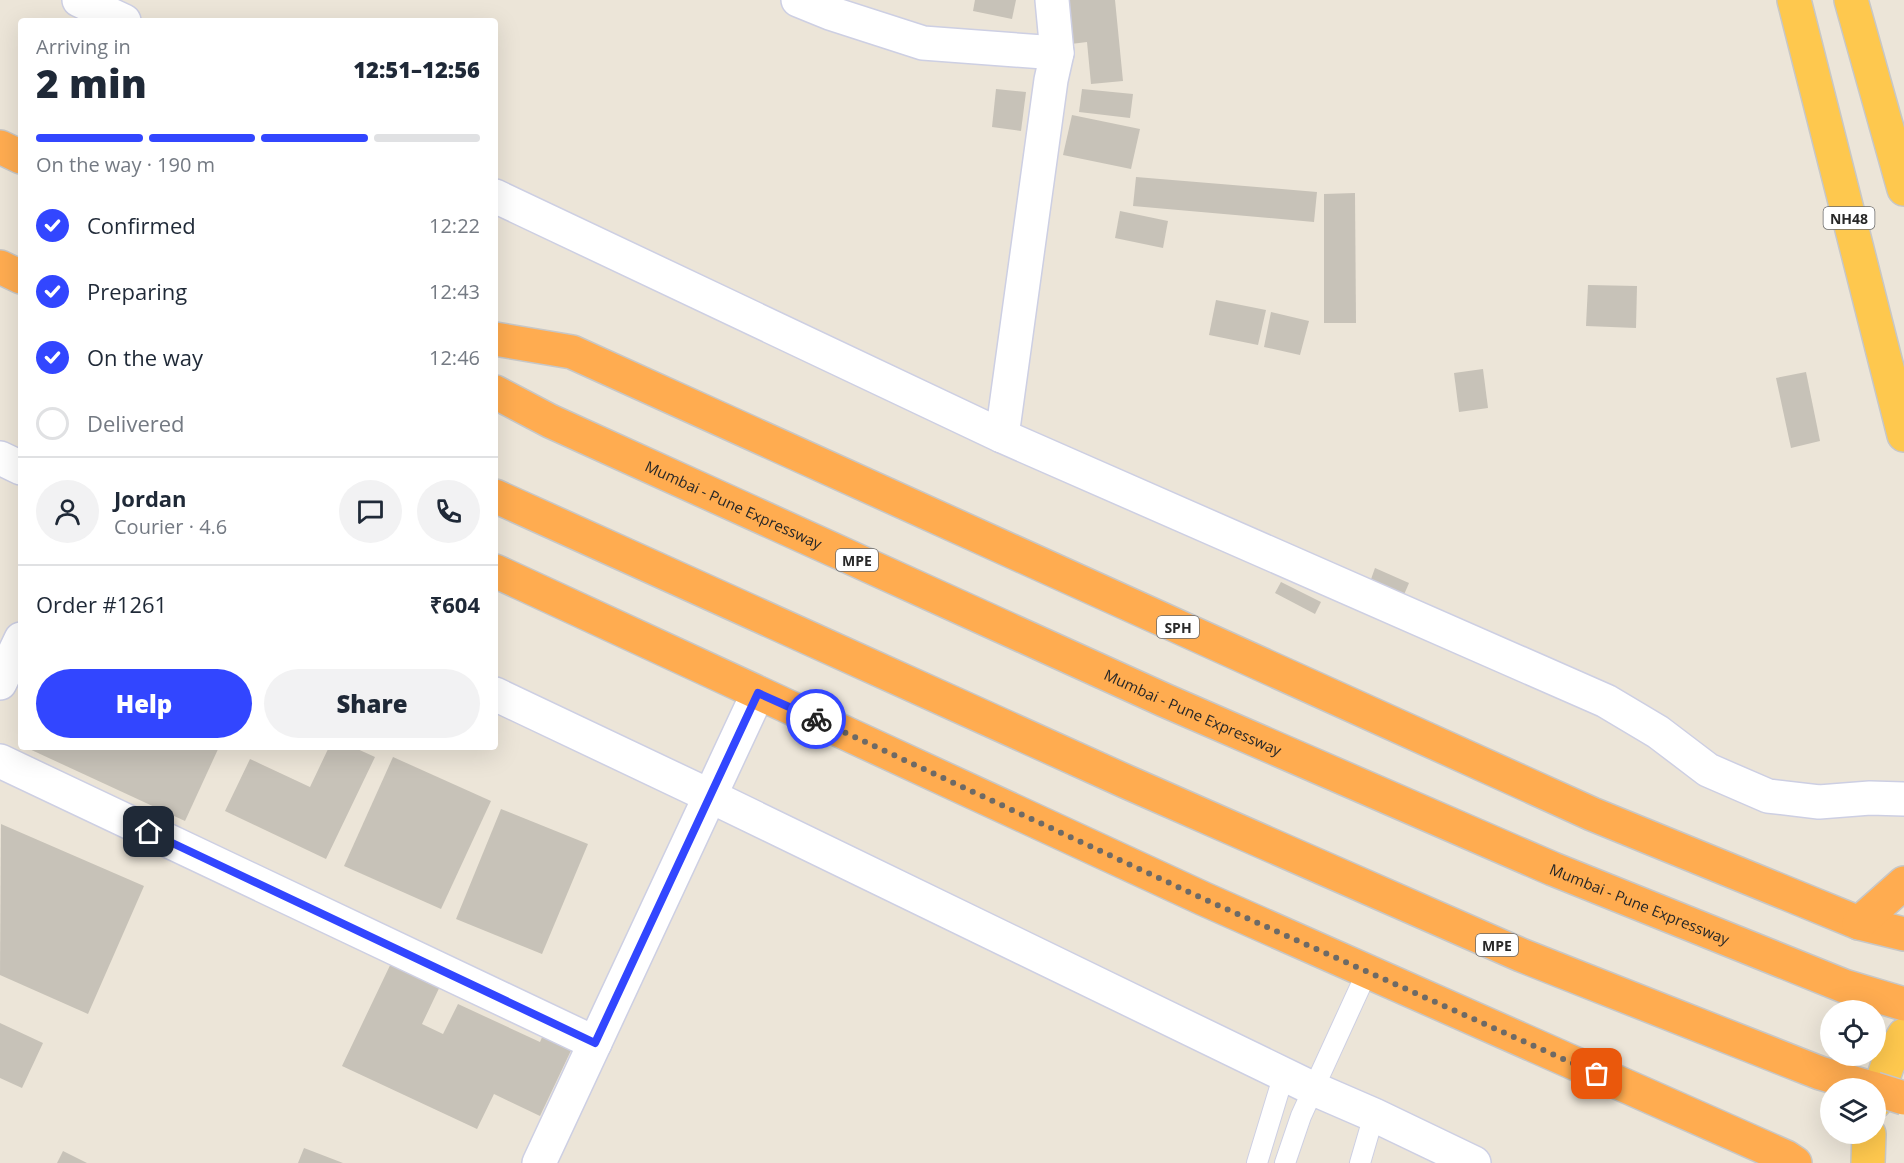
<!DOCTYPE html>
<html lang="en">
<head>
<meta charset="utf-8">
<style>
  body { margin:0; font-family:"Open Sans",sans-serif; background:#f2f2f3; color:#1f2937; height:100vh; display:flex; flex-direction:column; font-size:22px; white-space:nowrap }
  * { box-sizing:border-box; margin:0 }
  p { font-size:20px; color:#747a83 }
  .icon { flex:none; width:33px; height:33px; fill:none; stroke:currentColor; stroke-width:2; stroke-linecap:round; stroke-linejoin:round }
  .map { position:relative; flex:1; overflow:hidden }
  .side { position:absolute; left:18px; top:18px; width:480px; height:732px; display:flex; flex-direction:column; background:#fff; border-radius:6px; box-shadow:0 6px 24px #0002 }
  .side>* { flex:none }
  .fabs { position:absolute; left:1820px; top:1000px; display:grid; gap:12px }
  .fabs a { display:grid; place-items:center; width:66px; height:66px; border-radius:50%; background:#fff; box-shadow:0 6px 24px #0002; font-size:30px }
  .pin { position:absolute; display:grid; place-items:center; width:51px; height:51px; color:#fff; margin:-26px; border-radius:12px; box-shadow:0 3px 9px #0006 }
  .courier { position:absolute; display:grid; place-items:center; width:60px; height:60px; margin:-30px; border:4px solid #3246ff; border-radius:50%; background:#fff; color:#222; box-shadow:0 2px 8px #0007 }
  .overview em { font-style:normal; font-weight:800 }
  .overview div { display:flex; flex-direction:column-reverse }
  .overview { display:flex; align-items:center; justify-content:space-between; height:102px; padding:0 18px }
  h1 { font-size:39px; font-weight:800; line-height:45px }
  .bar { display:grid; grid-template-columns:repeat(4,1fr); gap:9px 6px; align-content:center; height:72px; padding:0 18px }
  .bar i { height:8px; border-radius:4px; background:#e0e1e3 }
  .bar .current { background:#3246ff }
  .bar p { grid-column:span 4 }
  .line { display:flex; align-items:center; gap:15px; padding:0 18px; border-top:2px solid #e0e1e3 }
  .line div { flex:1 }
  .round { display:grid; place-items:center; flex:none; width:63px; height:63px; border-radius:32px; background:#f2f2f3 }
  ol { padding:0 18px; list-style:none }
  li { display:flex; align-items:center; gap:18px; height:66px }
  li p { margin-inline-start:auto }
  li .icon { padding:6px; border-radius:50%; background:#3246ff; color:#fff; stroke-width:4 }
  li:last-child { color:#747a83 }
  li i { width:33px; height:33px; border:3px solid #e0e1e3; border-radius:50% }
  .button { display:flex; gap:12px; margin-top:auto; padding:12px 18px }
  .button a { flex:1; height:69px; border-radius:36px; background:#3246ff; color:#fff; font-size:24px; font-weight:800; line-height:69px; text-align:center }
  .button a+a { background:#f2f2f3; color:#1f2937 }
  .map>svg:first-child { display:block }
  .building { fill:#c7c2b8 }
  .lines { fill:none; stroke-linecap:round; stroke-linejoin:round }
  .service-casing { stroke:#cdcfe3; stroke-width:22 }
  .minor-casing { stroke:#cdcfe3; stroke-width:36 }
  .tertiary-casing { stroke:#cdcfe3; stroke-width:36 }
  .trunk-casing { stroke:#c7c7c7; stroke-width:36 }
  .motorway-casing { stroke:#c7c7c7; stroke-width:36 }
  .service { stroke:#fff; stroke-width:20 }
  .minor { stroke:#fff; stroke-width:33 }
  .tertiary { stroke:#fff; stroke-width:33 }
  .trunk { stroke:#fec84e; stroke-width:33 }
  .motorway { stroke:#ffac50; stroke-width:33 }
  .motorway-bridge-casing { stroke:#c7c7c7; stroke-width:36; stroke-linecap:butt }
  .motorway-bridge { stroke:#ffac50; stroke-width:33 }
  .done { stroke:#6d6a66; stroke-width:6; stroke-dasharray:0 10.8 }
  .route { stroke:#3246ff; stroke-width:8 }
  .labels { text-anchor:middle; dominant-baseline:central; stroke-width:6; stroke-linejoin:round; paint-order:stroke }
  .shield { fill:#fff; stroke:#686868; stroke-width:1.5 }
  .shield-label { font-size:14px; font-weight:bold; fill:#282828 }
  .street-label { font-size:15px; fill:#282828; stroke:#fff }
</style>
</head>
<body>
<div class="map">
<svg width="1904" height="1163" viewBox="0 0 1904 1163">
  <rect width="100%" height="100%" fill="#ece5d8"/>
  <g class="building">
    <path d="M975,0h41l-4,19 -39,-8z"/>
    <path d="M1067,0h48l8,81 -32,3 -4,-42 -16,2z"/>
    <path d="M996,89l30,3 -5,39 -29,-4z"/>
    <path d="M1082,89l51,5 -3,24 -51,-6z"/>
    <path d="M1072,115l68,14 -9,40 -68,-14z"/>
    <path d="M1136,177l181,15 -3,30 -181,-16z"/>
    <path d="M1355,193l1,130h-32v-129z"/>
    <path d="M1120,211l48,10 -5,27 -48,-10z"/>
    <path d="M1588,285l49,1 -1,42 -50,-2z"/>
    <path d="M1216,300l50,10 -8,35 -49,-10z"/>
    <path d="M1271,312l38,9 -9,34 -36,-8z"/>
    <path d="M1483,369l5,39 -29,4 -5,-39z"/>
    <path d="M1806,372l14,69 -29,7 -15,-70z"/>
    <path d="M1375,568l34,15 -6,14 -33,-15z"/>
    <path d="M1281,582l40,20 -6,12 -40,-21z"/>
    <path d="M25,747h194l-34,74z"/>
    <path d="M329,747h24l22,10 -49,102 -101,-48 25,-52 60,28z"/>
    <path d="M393,757l98,44 -50,108 -97,-43z"/>
    <path d="M501,809l87,35 -46,110 -86,-35z"/>
    <path d="M1,824l143,62 -56,128 -88,-39z"/>
    <path d="M394,957l49,23 -21,44 21,10 15,-30 82,38 6,-14 29,14 -35,74 -46,-22 -17,35 -135,-63z"/>
    <path d="M0,1023l43,20 -21,45 -22,-10z"/>
    <path d="M304,1148l39,15h-45z"/>
    <path d="M63,1151l24,12h-30z"/>
  </g>
  <g class="lines">
    <g class="service-casing">
      <g id="service">
        <path d="M1257,1163l27,-89"/>
        <path d="M1285,1163l16,-47 66,-144"/>
        <path d="M1360,1163l14,-48"/>
      </g>
    </g>
    <g class="minor-casing">
      <g id="minor">
        <path d="M798,0l32,13 93,30 134,10"/>
        <path d="M1002,436l49,-356 6,-27 -5,-53"/>
        <path d="M0,458l21,10"/>
        <path d="M0,683l21,-44"/>
        <path d="M495,694l215,102 604,293 60,26 100,48"/>
        <path d="M0,761l595,282"/>
        <path d="M539,1163l219,-470"/>
      </g>
    </g>
    <g class="tertiary-casing">
      <g id="tertiary">
        <path d="M79,0l45,21"/>
        <path d="M495,196l507,240 604,265 52,31 50,38 60,26 51,6 51,-4 34,1"/>
      </g>
    </g>
    <g class="trunk-casing">
      <g id="trunk">
        <path d="M1794,0l110,435"/>
        <path d="M1851,0l53,189"/>
        <path d="M1875,1102l13,-38 16,-29"/>
        <path d="M1868,1163l1,-29"/>
      </g>
    </g>
    <g class="motorway-casing">
      <g id="motorway">
        <path d="M0,147l21,10"/>
        <path d="M0,267l21,10"/>
        <path d="M495,339l77,13 1020,462 267,109 45,11"/>
        <path id="s1" d="M495,392l55,29 614,279 389,169 291,117 60,18"/>
        <path d="M495,496l632,286 394,173 299,118 55,16"/>
        <path d="M495,571l709,328 582,258 9,6"/>
        <path d="M1859,923l45,-40"/>
      </g>
    </g>
    <use href="#service" class="service"/>
    <use href="#minor" class="minor"/>
    <use href="#tertiary" class="tertiary"/>
    <use href="#trunk" class="trunk"/>
    <use href="#motorway" class="motorway"/>
    <g class="motorway-bridge-casing">
      <path id="motorway-bridge" d="M1875,1089l29,9"/>
    </g>
    <use href="#motorway-bridge" class="motorway-bridge"/>
  </g>
  <g class="lines">
    <path class="done" d="M816,719l388,180 393,175"/>
    <path class="route" d="M149,832l446,211 163,-350 58,26"/>
  </g>
  <g class="labels">
    <g class="shield">
      <rect x="1823.5" y="207" width="51" height="22" rx="4.5"/>
      <rect x="836" y="549" width="42" height="22" rx="4.5"/>
      <rect x="1157" y="616" width="42" height="22" rx="4.5"/>
      <rect x="1476" y="934" width="42" height="22" rx="4.5"/>
    </g>
    <g class="shield-label">
      <text x="1849" y="218">NH48</text>
      <text x="857" y="560">MPE</text>
      <text x="1178" y="627">SPH</text>
      <text x="1497" y="945">MPE</text>
    </g>
    <g class="street-label">
      <text stroke="none"><textPath href="#s1" startOffset="264">Mumbai - Pune Expressway</textPath></text>
      <text stroke="none"><textPath href="#s1" startOffset="768">Mumbai - Pune Expressway</textPath></text>
      <text stroke="none"><textPath href="#s1" startOffset="1254">Mumbai - Pune Expressway</textPath></text>
    </g>
  </g>
</svg>
<div class="fabs">
<a><svg class="icon" aria-label="locate" viewBox="0 0 24 24"><circle cx="12" cy="12" r="6"/><path d="M12 2v4M12 18v4M2 12h4M18 12h4"/></svg></a>
<a><svg class="icon" aria-label="layers" viewBox="0 0 24 24"><path d="M12 4l9 5-9 5-9-5zM3 14l9 5 9-5"/></svg></a>
</div>
<div class="pin" style="left:1597px;top:1074px;background:#ea580c"><svg class="icon" aria-label="bag" viewBox="0 0 24 24"><path d="M5 8h14l-1 12H6zM9 8a3 3 0 0 1 6 0"/></svg></div>
<div class="pin" style="left:149px;top:832px;background:#1f2937"><svg class="icon" aria-label="home" viewBox="0 0 24 24"><path d="M3 11l9-7 9 7M6 9v11h12V9"/></svg></div>
<div class="courier" style="left:816px;top:719px"><svg class="icon" aria-label="bike" viewBox="0 0 24 24"><circle cx="6" cy="16" r="4"/><circle cx="18" cy="16" r="4"/><path d="M6 16l4-8h5l3 8M10 8l3 8H6M13 5h3"/></svg></div>
<section class="side">
<div class="overview"><div><h1>2 min</h1><p>Arriving in</p></div><em>12:51–12:56</em></div>
<div class="bar"><i class="current"></i><i class="current"></i><i class="current"></i><i></i><p>On the way · 190 m</p></div>
<ol>
<li><svg class="icon" aria-label="check" viewBox="0 0 24 24"><path d="M5 12l5 5 9-10"/></svg>Confirmed<p>12:22</p></li>
<li><svg class="icon" aria-label="check" viewBox="0 0 24 24"><path d="M5 12l5 5 9-10"/></svg>Preparing<p>12:43</p></li>
<li><svg class="icon" aria-label="check" viewBox="0 0 24 24"><path d="M5 12l5 5 9-10"/></svg>On the way<p>12:46</p></li>
<li><i></i>Delivered</li>
</ol>
<div class="line" style="height:108px"><a class="round"><svg class="icon" aria-label="person" viewBox="0 0 24 24"><circle cx="12" cy="8" r="4"/><path d="M4 21q1-7 8-7t8 7"/></svg></a><div><b>Jordan</b><p>Courier · 4.6</p></div><a class="round"><svg class="icon" aria-label="chat" viewBox="0 0 24 24"><path d="M4 5h16v11H9l-5 4z"/></svg></a><a class="round"><svg class="icon" aria-label="phone" viewBox="0 0 24 24"><path d="M5 4h4l2 5-3 2q2 4 5 5l2-3 5 2v4C11 20 4 13 5 4z"/></svg></a></div>
<div class="line" style="height:78px"><div>Order #1261</div><b>₹604</b></div>
<div class="button"><a>Help</a><a>Share</a></div>
</section>
</div>
</body>
</html>
